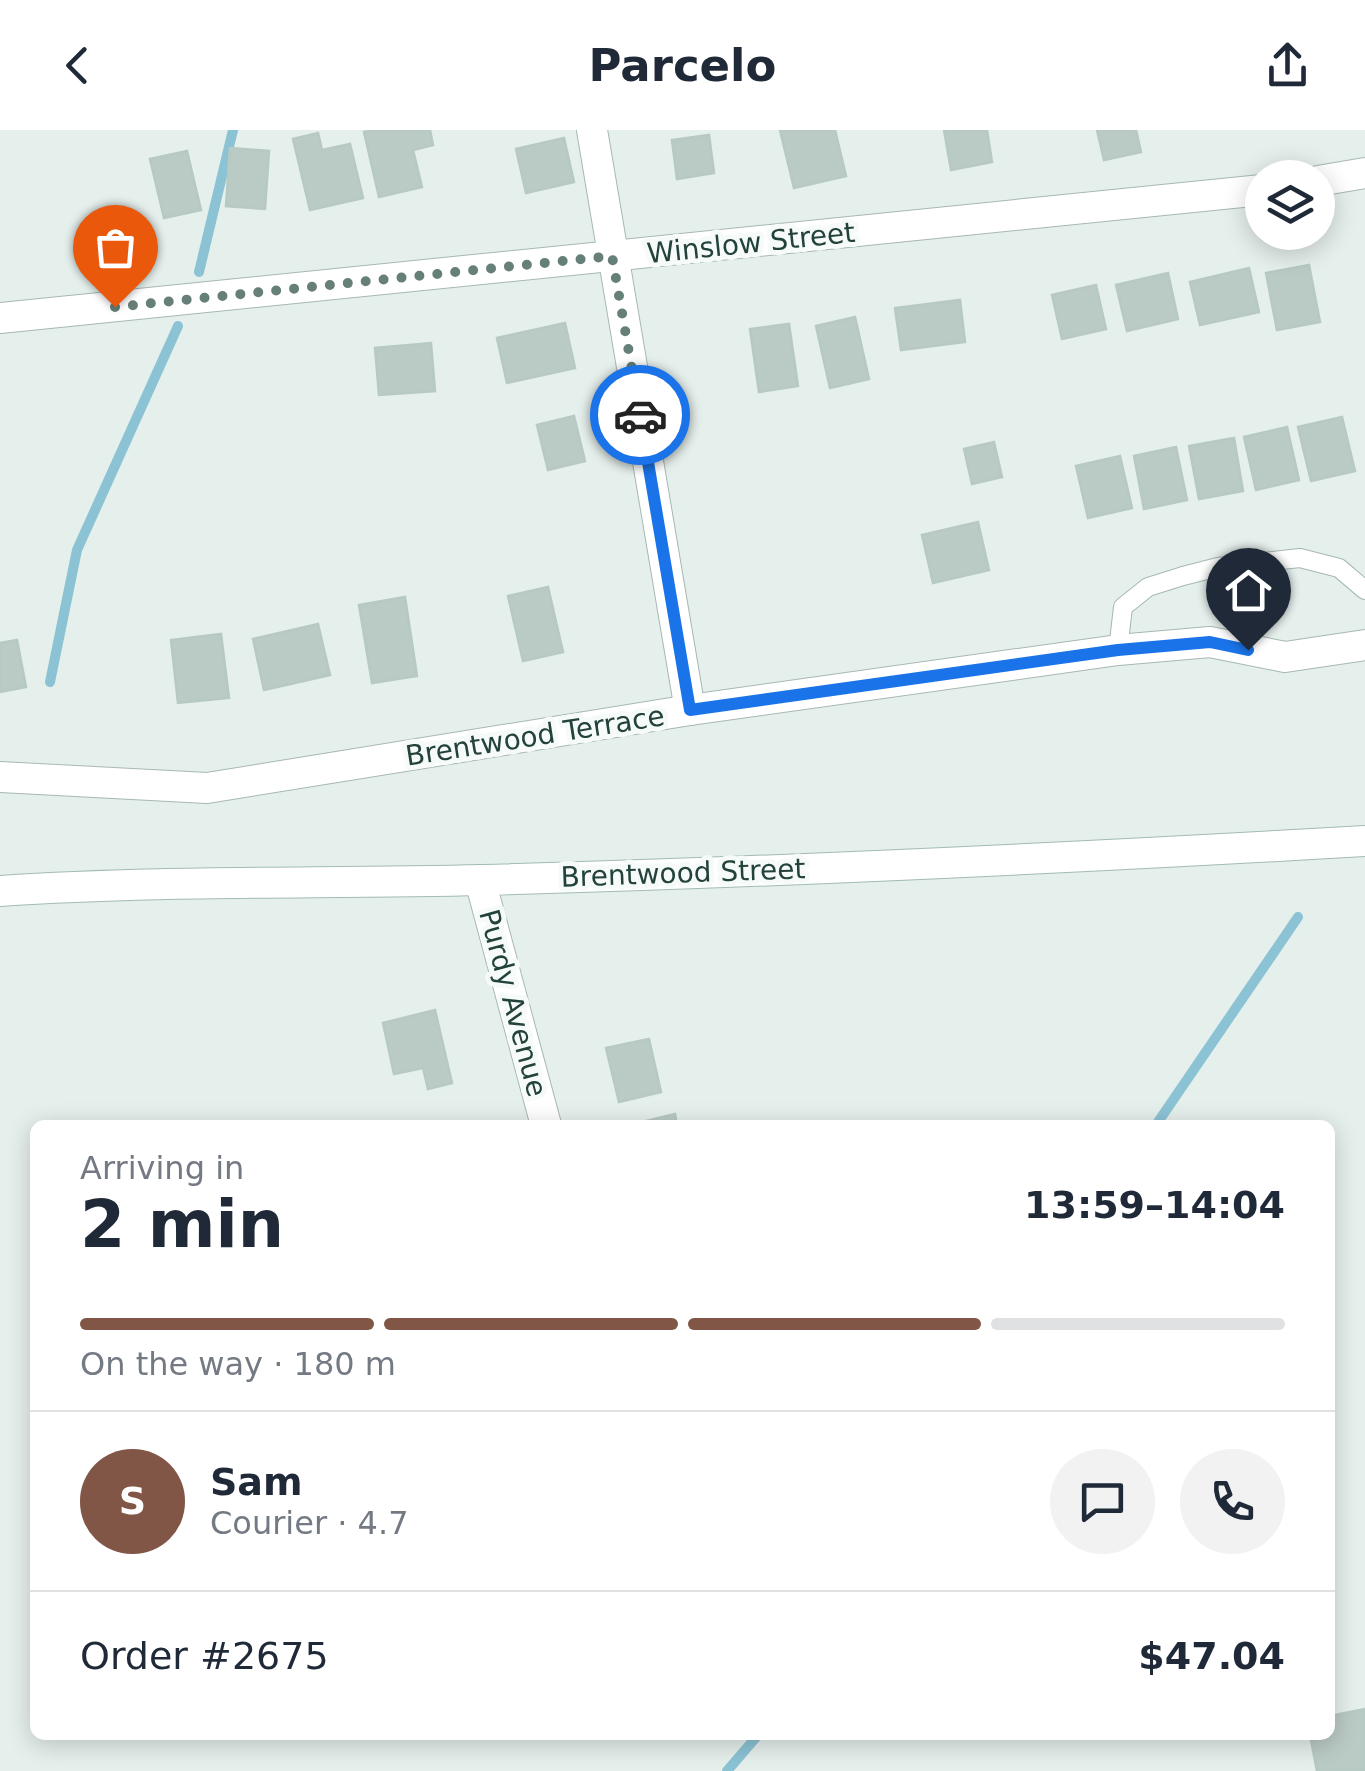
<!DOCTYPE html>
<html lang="en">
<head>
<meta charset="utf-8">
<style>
  body { margin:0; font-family:"DejaVu Sans",sans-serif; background:#f2f2f3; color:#1f2937; height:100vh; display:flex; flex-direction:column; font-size:38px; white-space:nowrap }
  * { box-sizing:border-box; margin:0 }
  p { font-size:32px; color:#747a83 }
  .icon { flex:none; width:55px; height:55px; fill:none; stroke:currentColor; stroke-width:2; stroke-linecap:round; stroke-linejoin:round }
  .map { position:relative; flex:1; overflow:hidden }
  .drawer { position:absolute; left:30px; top:990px; width:1305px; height:620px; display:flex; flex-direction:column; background:#fff; border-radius:15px; box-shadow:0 5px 25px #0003 }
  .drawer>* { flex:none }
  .controls { position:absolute; left:1245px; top:30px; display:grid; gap:20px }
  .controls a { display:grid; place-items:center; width:90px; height:90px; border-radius:50%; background:#fff; box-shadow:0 5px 25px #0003; font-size:50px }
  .pin { position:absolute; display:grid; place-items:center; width:85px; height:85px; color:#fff; margin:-102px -42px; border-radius:50% 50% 50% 0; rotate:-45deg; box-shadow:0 0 10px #0007 }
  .pin .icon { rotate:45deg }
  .courier { position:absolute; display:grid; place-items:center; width:100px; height:100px; margin:-50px; border:8px solid #1a73e8; border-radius:50%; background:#fff; color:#222; box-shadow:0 2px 12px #0007 }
  .overview em { font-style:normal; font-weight:700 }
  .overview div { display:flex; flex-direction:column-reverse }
  .overview { display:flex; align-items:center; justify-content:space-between; height:170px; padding:0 50px }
  h1 { font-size:65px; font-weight:700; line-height:75px }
  .bar { display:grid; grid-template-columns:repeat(4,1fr); gap:15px 10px; align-content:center; height:120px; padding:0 50px }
  .bar i { height:12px; border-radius:8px; background:#e0e1e3 }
  .bar .active { background:#815646 }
  .bar p { grid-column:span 4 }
  .line { display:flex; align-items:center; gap:25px; padding:0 50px; border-top:2px solid #e0e1e3 }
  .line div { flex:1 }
  .round { display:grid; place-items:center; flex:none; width:105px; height:105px; border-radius:52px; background:#f2f2f3 }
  header { display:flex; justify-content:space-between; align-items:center; height:130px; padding:0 50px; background:#fff; font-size:45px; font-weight:700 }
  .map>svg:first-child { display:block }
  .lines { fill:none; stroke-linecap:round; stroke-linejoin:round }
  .stream { stroke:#8bc3d5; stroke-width:10 }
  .building { fill:#bacac4; stroke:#b7c9c3; stroke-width:2.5 }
  .lane-casing { stroke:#a7b8b3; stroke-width:20 }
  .street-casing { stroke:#a7b8b3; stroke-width:32 }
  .secondary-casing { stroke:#a2bbb4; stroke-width:32 }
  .lane { stroke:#fff; stroke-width:18 }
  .street { stroke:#fff; stroke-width:30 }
  .secondary { stroke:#fff; stroke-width:30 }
  .done { stroke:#677f79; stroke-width:10; stroke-dasharray:0 18 }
  .route { stroke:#1a73e8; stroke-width:12 }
  .labels { text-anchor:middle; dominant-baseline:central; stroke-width:10; stroke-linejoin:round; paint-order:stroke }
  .street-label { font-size:28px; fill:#23423c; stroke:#f6fbf9 }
</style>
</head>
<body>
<header><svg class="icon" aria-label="back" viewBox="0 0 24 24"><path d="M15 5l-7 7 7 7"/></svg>Parcelo<svg class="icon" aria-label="share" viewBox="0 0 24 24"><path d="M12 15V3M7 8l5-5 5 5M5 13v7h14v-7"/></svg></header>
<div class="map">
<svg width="1365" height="1641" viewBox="0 0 1365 1641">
  <rect width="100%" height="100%" fill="#e5efeb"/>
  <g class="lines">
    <g class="stream">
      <path d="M199,142l34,-142"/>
      <path d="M50,552l27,-132 101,-224"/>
      <path d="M1156,995l142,-208"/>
      <path d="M727,1641l31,-36"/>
    </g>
  </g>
  <g class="building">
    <path d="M373,0h57l3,15 -20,5 9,37 -43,10 -15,-65z"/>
    <path d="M780,0h55l11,46 -52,12z"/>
    <path d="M944,0h43l5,32 -41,8z"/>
    <path d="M1097,0h39l5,22 -37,8z"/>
    <path d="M318,3l4,17 28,-6 13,54 -53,12 -17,-71z"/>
    <path d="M709,5l5,38 -37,6 -5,-39z"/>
    <path d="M564,8l10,44 -48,11 -10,-44z"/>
    <path d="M230,18l39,3 -4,58 -39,-3z"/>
    <path d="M187,21l14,59 -37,8 -14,-59z"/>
    <path d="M1309,135l11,57 -43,8 -11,-57z"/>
    <path d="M1249,138l10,44 -59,13 -10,-43z"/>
    <path d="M1168,143l10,46 -51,12 -11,-46z"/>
    <path d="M1096,155l10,44 -44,10 -10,-44z"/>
    <path d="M960,170l5,42 -64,8 -6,-42z"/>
    <path d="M855,187l14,62 -39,9 -14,-62z"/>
    <path d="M565,193l10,45 -68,15 -10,-45z"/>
    <path d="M789,194l9,62 -39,6 -9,-63z"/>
    <path d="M431,213l4,48 -56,4 -4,-47z"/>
    <path d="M574,286l11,45 -37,9 -11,-45z"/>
    <path d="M1342,287l13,54 -44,10 -13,-54z"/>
    <path d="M1287,297l12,53 -43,10 -12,-53z"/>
    <path d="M1234,308l9,53 -44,8 -10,-53z"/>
    <path d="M994,312l8,35 -30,7 -8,-35z"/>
    <path d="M1176,317l11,53 -43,9 -10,-53z"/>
    <path d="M1120,326l12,52 -44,10 -12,-52z"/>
    <path d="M978,392l11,48 -56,13 -11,-48z"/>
    <path d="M548,457l15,65 -40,9 -15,-65z"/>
    <path d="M405,467l12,79 -45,7 -13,-78z"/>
    <path d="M318,494l12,51 -66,15 -11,-51z"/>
    <path d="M221,504l8,64 -51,5 -7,-63z"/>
    <path d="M17,510l9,47 -26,5v-49z"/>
    <path d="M435,880l17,73 -24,6 -5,-21 -29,6 -11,-51z"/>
    <path d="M649,909l12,53 -42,10 -13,-54z"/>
    <path d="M675,984l2,11h-42l-1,-1z"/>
    <path d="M1365,1579v62h-48l-7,-36h20v-19z"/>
  </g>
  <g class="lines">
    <g class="lane-casing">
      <path id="lane" d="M1118,520l5,-43 25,-20 35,-11 35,-9 82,-9 39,10 26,22"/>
    </g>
    <g class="street-casing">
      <g id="street">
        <path d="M592,0l98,580"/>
        <path d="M1318,51l47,-8"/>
        <path d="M0,188l1262,-128"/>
        <path d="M0,647l207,11 483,-78 428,-60 92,-8 75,15 80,-12"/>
        <path d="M480,750l66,245"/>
      </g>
    </g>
    <g class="secondary-casing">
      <path id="secondary" d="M0,761c161,-11 322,-7 483,-11 294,-8 588,-22 882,-39"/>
    </g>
    <use href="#lane" class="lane"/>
    <use href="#street" class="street"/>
    <use href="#secondary" class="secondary"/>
  </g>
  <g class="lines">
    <path class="done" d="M115,177l497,-51 28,159"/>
    <path class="route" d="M640,285l50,295 428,-60 92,-8 38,8"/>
  </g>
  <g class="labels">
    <g class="street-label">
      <text transform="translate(751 113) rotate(-6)">Winslow Street</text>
      <text transform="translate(535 606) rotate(-9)">Brentwood Terrace</text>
      <text transform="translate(683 743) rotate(-2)">Brentwood Street</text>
      <text transform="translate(513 873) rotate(75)">Purdy Avenue</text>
    </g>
  </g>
</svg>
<div class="controls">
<a><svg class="icon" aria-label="layers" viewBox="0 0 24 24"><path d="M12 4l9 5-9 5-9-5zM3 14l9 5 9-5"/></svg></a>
</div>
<div class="pin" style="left:115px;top:177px;background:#ea580c"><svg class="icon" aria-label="bag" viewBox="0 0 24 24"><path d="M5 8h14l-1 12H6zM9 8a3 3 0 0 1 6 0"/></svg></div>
<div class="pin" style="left:1248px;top:520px;background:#1f2937"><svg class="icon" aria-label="home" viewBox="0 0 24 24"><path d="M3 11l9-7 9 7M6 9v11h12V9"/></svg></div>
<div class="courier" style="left:640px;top:285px"><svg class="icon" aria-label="car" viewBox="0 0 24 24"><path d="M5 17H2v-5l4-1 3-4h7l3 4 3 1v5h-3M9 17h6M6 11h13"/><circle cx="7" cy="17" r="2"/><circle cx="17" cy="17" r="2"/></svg></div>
<section class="drawer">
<div class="overview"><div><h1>2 min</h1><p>Arriving in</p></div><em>13:59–14:04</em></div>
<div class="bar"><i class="active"></i><i class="active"></i><i class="active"></i><i></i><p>On the way · 180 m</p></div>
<div class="line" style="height:180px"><b class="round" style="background:#815646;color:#fff">S</b><div><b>Sam</b><p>Courier · 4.7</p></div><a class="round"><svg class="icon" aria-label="chat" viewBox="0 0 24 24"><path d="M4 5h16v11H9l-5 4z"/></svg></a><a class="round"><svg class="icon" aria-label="phone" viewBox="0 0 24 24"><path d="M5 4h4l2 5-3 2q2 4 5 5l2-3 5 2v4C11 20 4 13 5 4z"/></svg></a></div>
<div class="line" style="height:130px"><div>Order #2675</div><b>$47.04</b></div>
</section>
</div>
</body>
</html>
